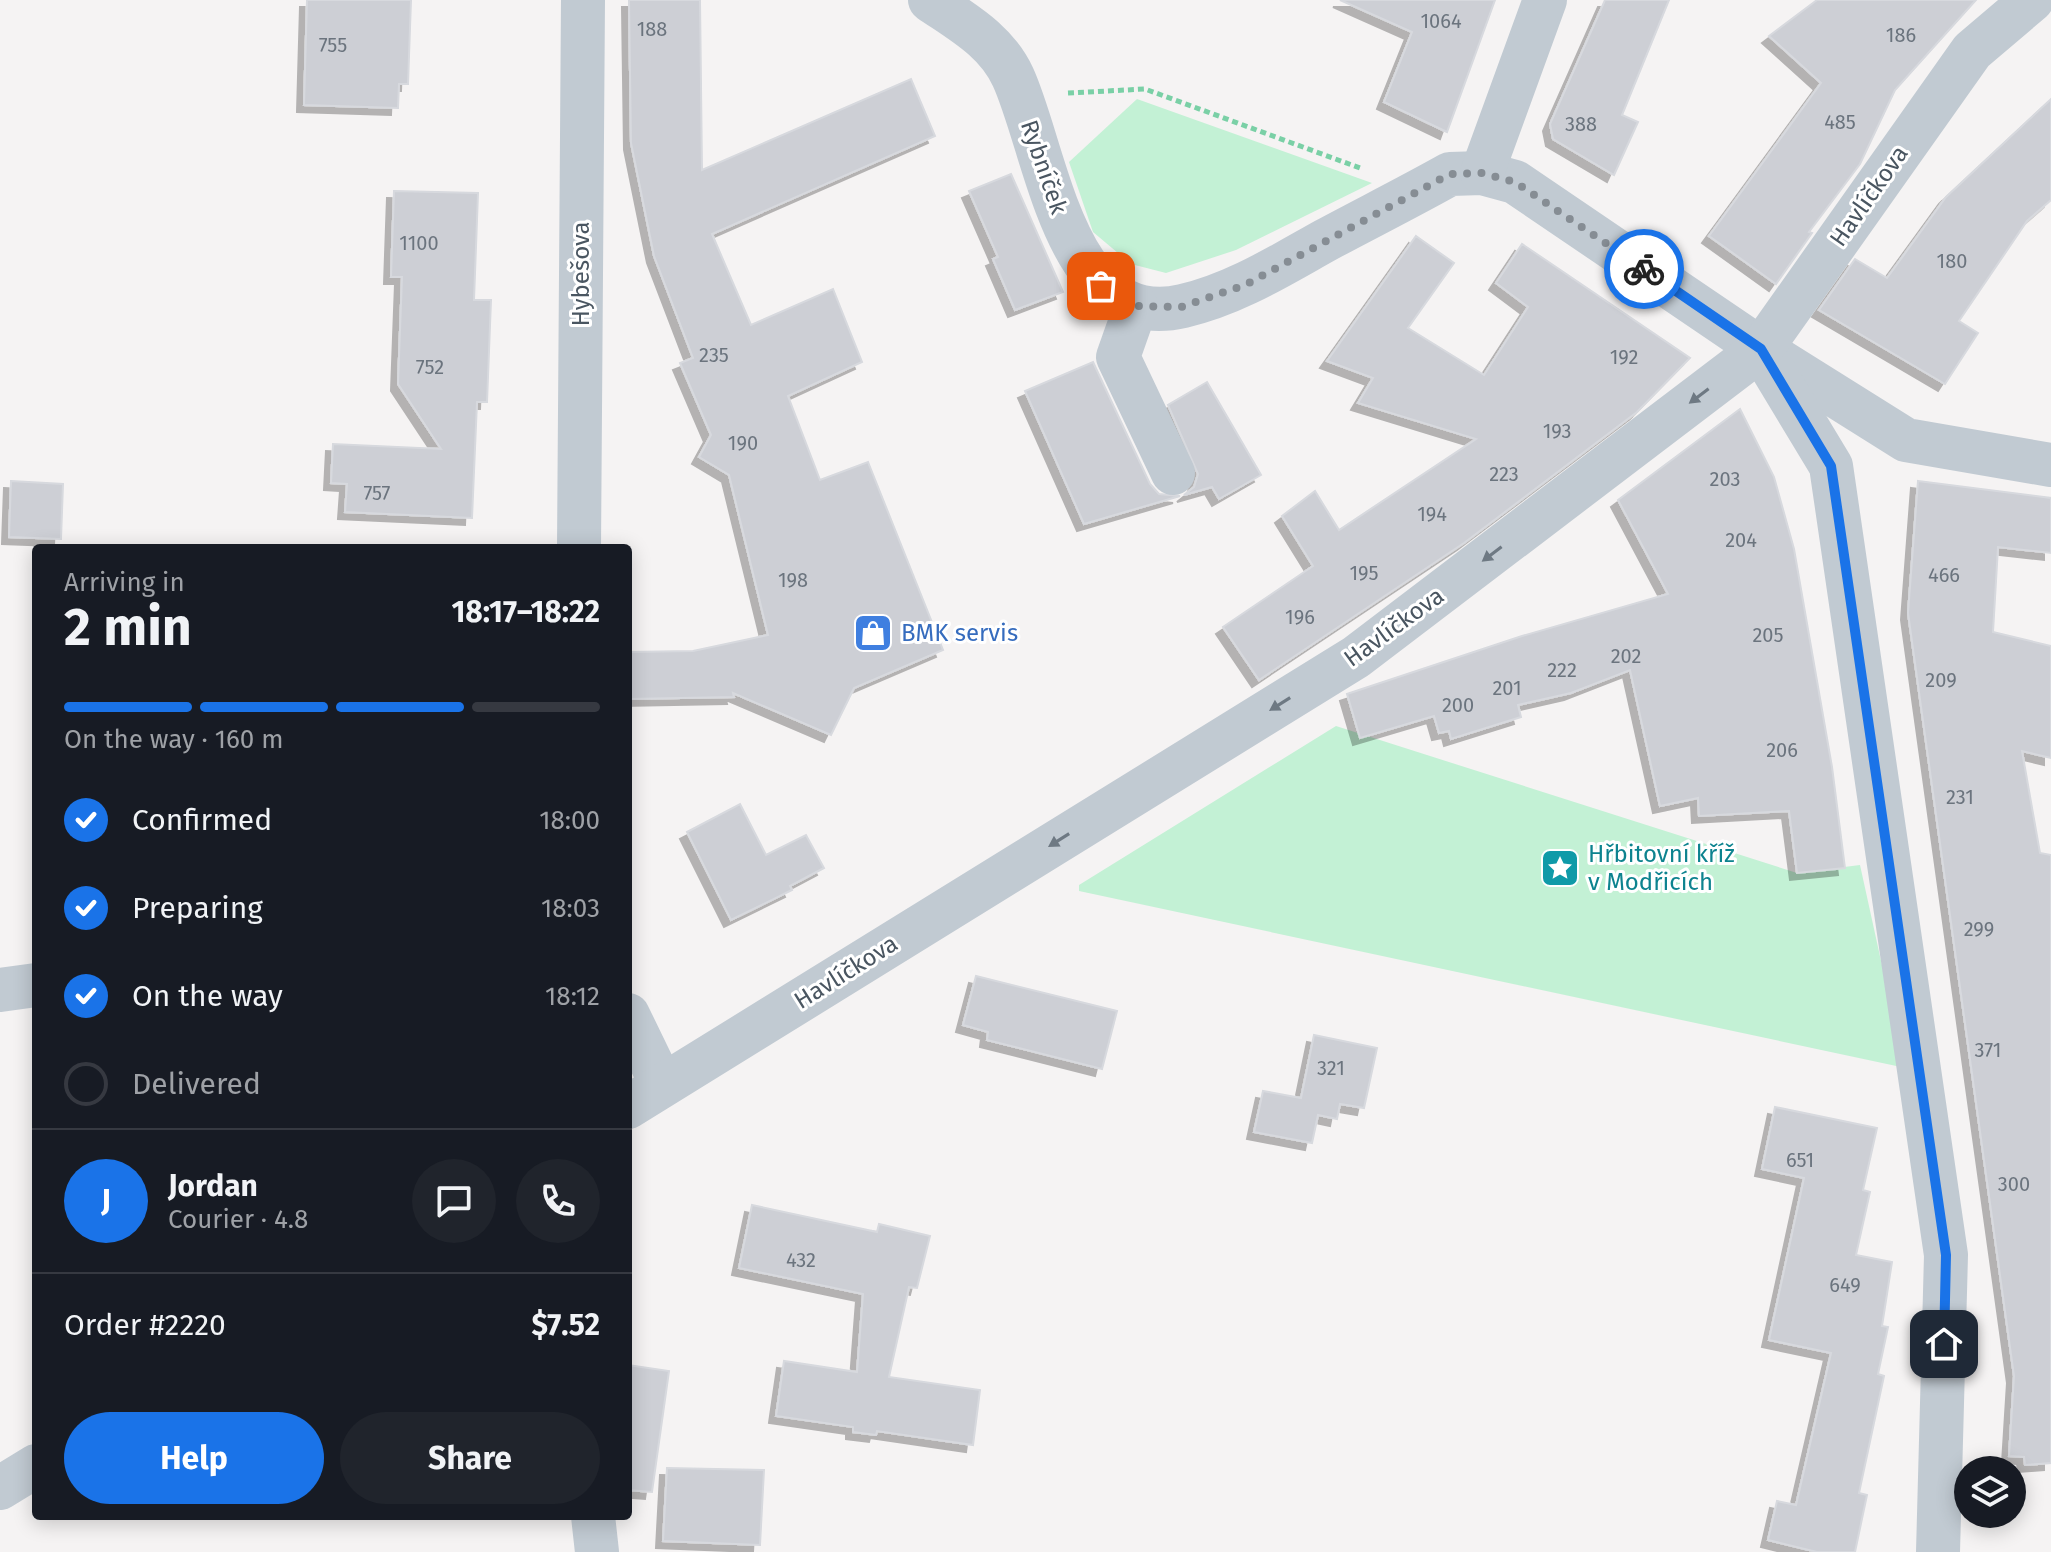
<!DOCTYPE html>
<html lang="en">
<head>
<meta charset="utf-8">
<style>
  body { margin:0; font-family:"Fira Sans",sans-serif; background:#20242c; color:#f1f3f6; height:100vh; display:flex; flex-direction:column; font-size:30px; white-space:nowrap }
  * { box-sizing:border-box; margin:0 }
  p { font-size:26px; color:#9ea1a6 }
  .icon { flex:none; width:44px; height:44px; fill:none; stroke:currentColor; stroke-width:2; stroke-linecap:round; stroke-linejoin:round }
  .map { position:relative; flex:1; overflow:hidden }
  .side { position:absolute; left:32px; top:544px; width:600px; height:976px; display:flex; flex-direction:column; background:#171b24; border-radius:8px; box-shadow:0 4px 20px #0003 }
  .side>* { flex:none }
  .fabs { position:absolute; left:1954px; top:1456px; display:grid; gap:16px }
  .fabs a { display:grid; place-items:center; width:72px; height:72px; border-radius:50%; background:#171b24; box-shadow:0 4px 20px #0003; font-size:40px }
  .pin { position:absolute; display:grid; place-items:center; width:68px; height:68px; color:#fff; margin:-34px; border-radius:16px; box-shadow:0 4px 12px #0006 }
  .courier { position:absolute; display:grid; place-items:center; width:80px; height:80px; margin:-40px; border:6px solid #1a73e8; border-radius:50%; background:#fff; color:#222; box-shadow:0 2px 10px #0007 }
  .overview em { font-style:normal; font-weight:700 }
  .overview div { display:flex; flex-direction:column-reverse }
  .overview { display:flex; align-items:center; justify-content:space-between; height:136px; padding:0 32px }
  h1 { font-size:52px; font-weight:700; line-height:60px }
  .bar { display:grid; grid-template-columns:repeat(4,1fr); gap:12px 8px; align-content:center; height:96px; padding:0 32px }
  .bar i { height:10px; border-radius:6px; background:#363941 }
  .bar .active { background:#1a73e8 }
  .bar p { grid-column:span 4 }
  .line { display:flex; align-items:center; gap:20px; padding:0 32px; border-top:2px solid #363941 }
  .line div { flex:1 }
  .round { display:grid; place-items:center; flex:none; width:84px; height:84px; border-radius:42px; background:#20242c }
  ol { padding:0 32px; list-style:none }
  li { display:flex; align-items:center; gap:24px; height:88px }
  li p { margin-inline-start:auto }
  li .icon { padding:8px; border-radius:50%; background:#1a73e8; color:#fff; stroke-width:4 }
  li:last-child { color:#9ea1a6 }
  li i { width:44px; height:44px; border:4px solid #363941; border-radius:50% }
  .primary-button { display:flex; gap:16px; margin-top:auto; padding:16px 32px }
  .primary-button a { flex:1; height:92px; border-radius:48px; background:#1a73e8; color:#fff; font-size:32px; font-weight:700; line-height:92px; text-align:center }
  .primary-button a+a { background:#20242c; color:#f1f3f6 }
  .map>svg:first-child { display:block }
  .green { fill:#c3f1d5 }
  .building { fill:#cdcfd5; stroke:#d7d9de; stroke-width:2; filter:url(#shadow) }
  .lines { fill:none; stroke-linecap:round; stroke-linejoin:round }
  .path { stroke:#7ad0a6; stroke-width:5; stroke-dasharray:6 4; stroke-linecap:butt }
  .minor { stroke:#c1cad2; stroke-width:44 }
  .oneway { fill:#6e7983 }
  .done { stroke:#868d94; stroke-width:8; stroke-dasharray:0 14.4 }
  .route { stroke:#1a73e8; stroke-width:10 }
  .labels { text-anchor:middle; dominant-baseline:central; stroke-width:6; stroke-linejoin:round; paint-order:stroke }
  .number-label { font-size:20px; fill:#6b747e }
  .street-label { font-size:24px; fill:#4a5661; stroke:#fff }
  .shop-label { font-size:24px; fill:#366cbe; stroke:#fff; text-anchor:start }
  .culture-label { font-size:24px; fill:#0d838f; stroke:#fff; text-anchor:start }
</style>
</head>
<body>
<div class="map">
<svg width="2051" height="1552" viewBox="0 0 2051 1552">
  <defs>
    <filter id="shadow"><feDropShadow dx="-7" dy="7" stdDeviation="0" flood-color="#0004"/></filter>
  </defs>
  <rect width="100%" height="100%" fill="#f5f3f3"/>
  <g class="green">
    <path d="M1137,99l235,84 -136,67 -70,23 -35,-9 -38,-32 -24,-70z"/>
    <path d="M1336,726l461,147 63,-8 41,187v15l-822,-176v-6z"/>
  </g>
  <g class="building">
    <path d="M307,0h104l-3,84h-9l-1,24 -94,-3z"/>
    <path d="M629,0h71l2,170 209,-91 24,57 -223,98 39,91 82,-36 29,73 -74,34 32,84 48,-18 75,188 -89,38 -23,47 -98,-42 1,4 -106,2v-47l65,-1 75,-16 -39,-160 -30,-18 12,-22 -31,-72 13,-5 -39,-102 -23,-113z"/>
    <path d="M1340,0h155l-48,132 -63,-30 28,-70z"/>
    <path d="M1605,0h64l-47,115 16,7 -24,53 -61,-36 -3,-15z"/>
    <path d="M1817,0h159l-81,90 -35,74 -51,68 3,1 -36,51 -67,-48 112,-153 -52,-47z"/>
    <path d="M2051,99v101l-24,21 -68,100 19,12 -33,51 -126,-74 36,-51 32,19 59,-81z"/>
    <path d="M1011,174l52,118 -48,18 -22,-51 5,-2 -29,-66z"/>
    <path d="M394,191l84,2 -4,107h17l-4,102h-10l-5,116 -127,-6 2,-28 -16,-1 2,-39 108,5 -43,-65 4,-107h-11z"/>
    <path d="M1416,236l38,27 -46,65 76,47 44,-68 -32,-24 26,-39 168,114 -53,54 -173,131 -205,137 -36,-53 90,-61 -31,-50 33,-25 24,39 137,-91 -118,-36 15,-25 -46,-17z"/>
    <path d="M1093,362l57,122 9,10 21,2 -96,28 -59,-133z"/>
    <path d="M1207,382l54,93 -42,24 -7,-12 -28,8 10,-8 4,-13 -30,-69z"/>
    <path d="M1740,409l34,68 20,72 38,218 13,101 -48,5 -8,-62 -90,5 -1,-18 -38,8 -30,-136 -59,23 -53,12 3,12 -70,22 -2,-8 -10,2 -5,-17 -74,22 -13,-44 175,-58 146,-42 -50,-94z"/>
    <path d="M11,481l52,3 -2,55 -52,-2z"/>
    <path d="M1918,481l133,17v55l-53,-6 -5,85 58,14v112l-29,-7 18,102 11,2v608l-26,2 -1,-8 -15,-1 5,-80 -106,-763z"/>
    <path d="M740,804l26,51 40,-20 18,33 -34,18 2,4 -61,30 -44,-88z"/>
    <path d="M976,976l141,35 -15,58 -115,-29 1,-8 -25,-7z"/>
    <path d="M1314,1035l63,13 -13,60 -24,-4 -3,15 -19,-4 -6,28 -58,-11 9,-41 38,7z"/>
    <path d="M1775,1107l102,21 -14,62 7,2 -14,63 36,7 -10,64 6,1 -10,47 6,2 -25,117 8,2 -12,57h-38l-49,-12 9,-39 19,4 35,-152 -62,-13 35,-162 -42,-9z"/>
    <path d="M752,1205l125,27 2,-8 51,12 -13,52 -8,-1 -20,90 91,13 -7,55 -96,-14 -1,4 -23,-3v-5l-77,-11 8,-55 73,11 6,-78 -124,-26z"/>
    <path d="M628,1365l41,6 -17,121 -24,-2z"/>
    <path d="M667,1468l97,2 -4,75 -97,-4z"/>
  </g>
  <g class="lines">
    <path class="path" d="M1068,93l77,-4 215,79"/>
    <g class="minor">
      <path d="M930,0c32,22 66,40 83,77 34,74 52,257 170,229 52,-12 98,-41 143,-66 41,-22 83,-43 124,-66l32,-1 33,9 246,167 145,91 145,25"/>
      <path d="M1482,173l63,-173"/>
      <path d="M1136,306l-18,51 55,116"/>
      <path d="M1764,355l67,111 115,789 -8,297"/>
      <path d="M579,548l4,-548"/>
      <path d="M0,990l36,-5"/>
      <path d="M628,1015l34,70"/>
      <path d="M628,1107l728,-450 405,-308 211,-298 60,-51"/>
      <path d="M0,1488l36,-22"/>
      <path d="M593,1516l4,36"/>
    </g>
  </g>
  <defs><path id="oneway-solid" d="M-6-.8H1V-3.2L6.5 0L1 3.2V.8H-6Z" transform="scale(2)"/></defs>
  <g class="oneway">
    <use href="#oneway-solid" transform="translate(1699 396) rotate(143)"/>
    <use href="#oneway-solid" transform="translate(1492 554) rotate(143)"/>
    <use href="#oneway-solid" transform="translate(1280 704) rotate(148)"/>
    <use href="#oneway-solid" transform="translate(1059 840) rotate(148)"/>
  </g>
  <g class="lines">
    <path class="done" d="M1101,286l35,20 45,1 64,-22 205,-111 32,-1 33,9 129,87"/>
    <path class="route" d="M1644,269l117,80 70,117 115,789 -2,89"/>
  </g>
  <defs>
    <g id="shop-square" transform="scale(2)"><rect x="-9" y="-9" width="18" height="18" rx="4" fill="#3f7fe0" stroke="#fff"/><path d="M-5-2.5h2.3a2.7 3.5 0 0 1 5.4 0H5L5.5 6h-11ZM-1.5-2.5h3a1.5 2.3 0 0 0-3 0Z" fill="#fff"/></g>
    <g id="sight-square" transform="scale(2)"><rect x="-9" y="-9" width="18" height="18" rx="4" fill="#0f9aa8" stroke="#fff"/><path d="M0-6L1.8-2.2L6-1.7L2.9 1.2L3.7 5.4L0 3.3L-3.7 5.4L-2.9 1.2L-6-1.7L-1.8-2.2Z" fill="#fff"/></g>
  </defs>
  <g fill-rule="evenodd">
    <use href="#shop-square" x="873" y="633"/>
    <use href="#sight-square" x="1560" y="868"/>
  </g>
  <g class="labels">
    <g class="number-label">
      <text x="1441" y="21">1064</text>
      <text x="652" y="29">188</text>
      <text x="1901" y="35">186</text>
      <text x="333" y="45">755</text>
      <text x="1840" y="122">485</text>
      <text x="1581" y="124">388</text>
      <text x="419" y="243">1100</text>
      <text x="1952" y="261">180</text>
      <text x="714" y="355">235</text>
      <text x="1624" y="357">192</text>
      <text x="430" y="367">752</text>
      <text x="1557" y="431">193</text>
      <text x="743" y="443">190</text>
      <text x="1504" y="474">223</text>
      <text x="1725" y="479">203</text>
      <text x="377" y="493">757</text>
      <text x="1432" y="514">194</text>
      <text x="1741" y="540">204</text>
      <text x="1364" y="573">195</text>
      <text x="1944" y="575">466</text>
      <text x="793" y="580">198</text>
      <text x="1300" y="617">196</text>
      <text x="1768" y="635">205</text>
      <text x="1626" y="656">202</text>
      <text x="1562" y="670">222</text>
      <text x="1941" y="680">209</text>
      <text x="1507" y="688">201</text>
      <text x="1458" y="705">200</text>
      <text x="1782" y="750">206</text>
      <text x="1960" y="797">231</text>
      <text x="1979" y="929">299</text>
      <text x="1988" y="1050">371</text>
      <text x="1331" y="1068">321</text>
      <text x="1800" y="1160">651</text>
      <text x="2014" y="1184">300</text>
      <text x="801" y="1260">432</text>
      <text x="1845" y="1285">649</text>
    </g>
    <g class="street-label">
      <text transform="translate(1044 167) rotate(71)">Rybníček</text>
      <text transform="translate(1869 196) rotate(-55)">Havlíčkova</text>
      <text transform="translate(581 274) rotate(-90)">Hybešova</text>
      <text transform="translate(1394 627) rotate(-36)">Havlíčkova</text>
      <text transform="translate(846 972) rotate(-32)">Havlíčkova</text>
    </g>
    <g class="shop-label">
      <text x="901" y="633">BMK servis</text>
    </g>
    <g class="culture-label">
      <text x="1588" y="854">Hřbitovní kříž<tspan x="1588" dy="28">v Modřicích</tspan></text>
    </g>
  </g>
</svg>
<div class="fabs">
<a><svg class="icon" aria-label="layers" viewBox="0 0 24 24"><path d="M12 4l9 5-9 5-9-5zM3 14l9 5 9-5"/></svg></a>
</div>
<div class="pin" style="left:1101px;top:286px;background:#ea580c"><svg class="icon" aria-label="bag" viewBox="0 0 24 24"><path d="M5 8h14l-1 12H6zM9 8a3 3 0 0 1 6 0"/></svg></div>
<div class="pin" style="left:1944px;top:1344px;background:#1f2937"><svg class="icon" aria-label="home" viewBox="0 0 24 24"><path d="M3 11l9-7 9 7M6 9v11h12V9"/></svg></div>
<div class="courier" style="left:1644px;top:269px"><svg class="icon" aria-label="bike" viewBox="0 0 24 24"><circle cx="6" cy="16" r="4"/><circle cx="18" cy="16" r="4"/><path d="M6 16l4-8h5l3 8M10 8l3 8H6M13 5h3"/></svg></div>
<section class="side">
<div class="overview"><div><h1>2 min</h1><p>Arriving in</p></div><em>18:17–18:22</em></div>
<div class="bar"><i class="active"></i><i class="active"></i><i class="active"></i><i></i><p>On the way · 160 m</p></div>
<ol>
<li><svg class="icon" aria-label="check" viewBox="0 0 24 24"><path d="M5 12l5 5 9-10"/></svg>Confirmed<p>18:00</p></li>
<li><svg class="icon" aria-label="check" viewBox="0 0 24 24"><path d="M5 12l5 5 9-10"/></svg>Preparing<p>18:03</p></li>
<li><svg class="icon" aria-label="check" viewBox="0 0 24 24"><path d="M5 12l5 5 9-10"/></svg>On the way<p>18:12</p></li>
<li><i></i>Delivered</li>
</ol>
<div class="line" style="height:144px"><b class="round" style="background:#1a73e8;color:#fff">J</b><div><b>Jordan</b><p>Courier · 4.8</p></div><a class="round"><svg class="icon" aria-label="chat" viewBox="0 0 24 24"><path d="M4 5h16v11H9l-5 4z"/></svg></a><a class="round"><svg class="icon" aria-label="phone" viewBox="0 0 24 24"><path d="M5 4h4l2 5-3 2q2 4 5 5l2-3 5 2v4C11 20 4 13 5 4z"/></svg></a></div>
<div class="line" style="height:104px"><div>Order #2220</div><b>$7.52</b></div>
<div class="primary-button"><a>Help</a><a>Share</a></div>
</section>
</div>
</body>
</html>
